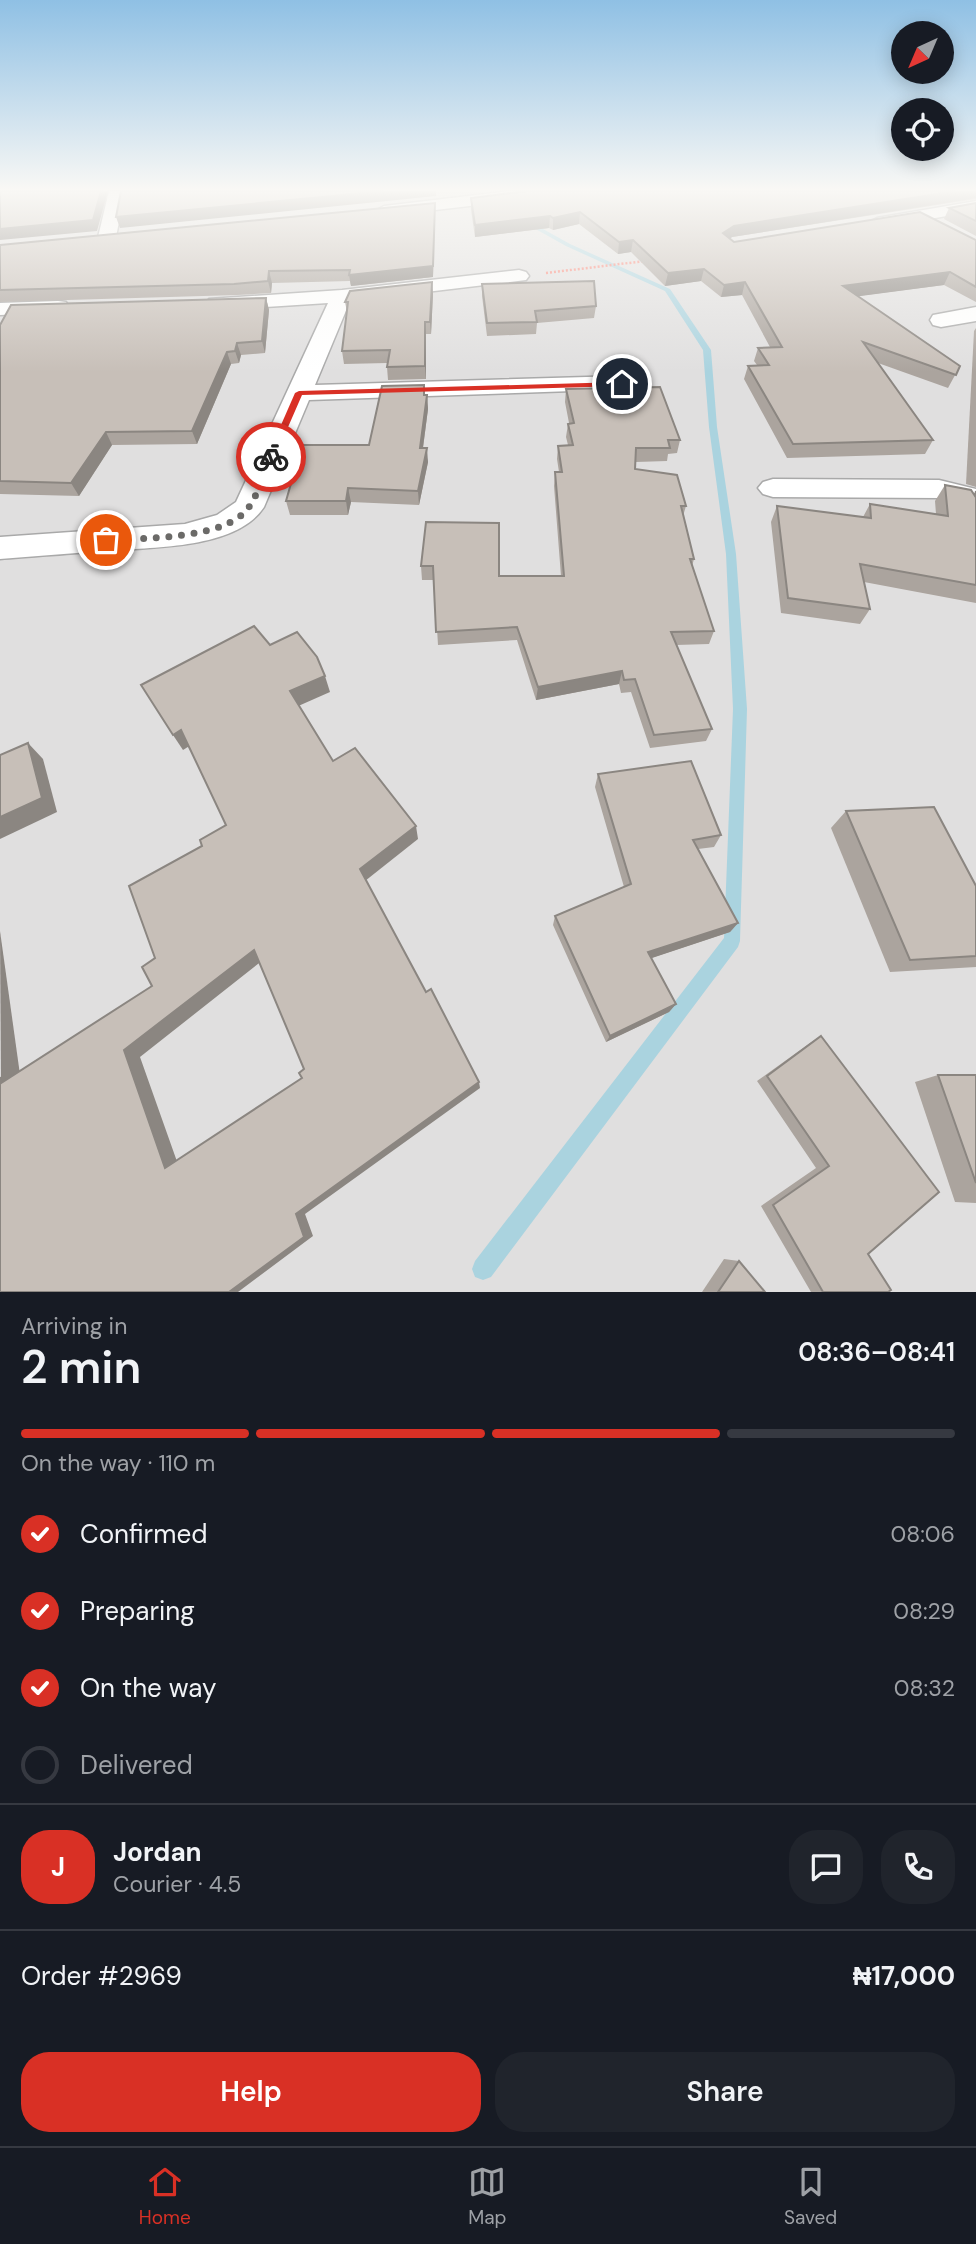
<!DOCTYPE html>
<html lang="en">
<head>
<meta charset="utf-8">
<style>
  body { margin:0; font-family:"DM Sans",sans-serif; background:#20242c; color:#f1f3f6; height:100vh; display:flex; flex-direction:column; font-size:26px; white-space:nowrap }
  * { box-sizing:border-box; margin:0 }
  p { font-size:23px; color:#9ea1a6 }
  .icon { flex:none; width:38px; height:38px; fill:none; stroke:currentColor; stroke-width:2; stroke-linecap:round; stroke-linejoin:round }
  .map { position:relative; height:1292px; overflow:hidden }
  .details { display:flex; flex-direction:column; background:#171b24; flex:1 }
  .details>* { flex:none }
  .needle { width:46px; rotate:224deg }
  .buttons { position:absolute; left:891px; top:21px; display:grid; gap:14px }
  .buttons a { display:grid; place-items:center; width:63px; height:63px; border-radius:50%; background:#171b24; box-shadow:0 4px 18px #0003; font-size:35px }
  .pin { position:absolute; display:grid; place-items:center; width:60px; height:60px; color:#fff; margin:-30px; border:4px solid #fff; border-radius:50%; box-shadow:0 2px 7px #0007 }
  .courier { position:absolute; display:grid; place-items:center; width:70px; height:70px; margin:-35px; border:5px solid #d93025; border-radius:50%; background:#fff; color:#222; box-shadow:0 2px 9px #0007 }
  .summary em { font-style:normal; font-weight:600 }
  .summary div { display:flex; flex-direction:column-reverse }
  .summary { display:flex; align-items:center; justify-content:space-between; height:119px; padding:0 21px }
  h1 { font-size:46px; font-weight:600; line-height:52px }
  .bar { display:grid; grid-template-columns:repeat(4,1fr); gap:10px 7px; align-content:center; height:84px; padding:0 21px }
  .bar i { height:9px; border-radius:5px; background:#363941 }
  .bar .active { background:#d93025 }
  .bar p { grid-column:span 4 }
  .line { display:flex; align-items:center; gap:18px; padding:0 21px; border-top:2px solid #363941 }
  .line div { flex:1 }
  .round { display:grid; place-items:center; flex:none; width:74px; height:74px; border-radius:28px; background:#20242c }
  ol { padding:0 21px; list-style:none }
  li { display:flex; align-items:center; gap:21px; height:77px }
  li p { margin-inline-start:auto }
  li .icon { padding:7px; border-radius:50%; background:#d93025; color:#fff; stroke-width:4 }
  li:last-child { color:#9ea1a6 }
  li i { width:38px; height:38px; border:4px solid #363941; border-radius:50% }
  .action { display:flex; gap:14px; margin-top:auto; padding:14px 21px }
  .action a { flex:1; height:80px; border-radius:28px; background:#d93025; color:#fff; font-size:28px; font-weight:600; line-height:80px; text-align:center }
  .action a+a { background:#20242c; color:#f1f3f6 }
  .tab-bar { display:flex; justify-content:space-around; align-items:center; height:98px; border-top:2px solid #363941; background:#171b24; font-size:19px; color:#9ea1a6 }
  .tab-bar a { display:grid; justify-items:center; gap:4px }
  .tab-bar .active { color:#d93025 }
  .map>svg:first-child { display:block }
  .residential { fill:#e0dfdf }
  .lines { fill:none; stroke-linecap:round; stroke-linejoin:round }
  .stream { fill:#aad3df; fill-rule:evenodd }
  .street-casing { stroke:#a9a9a9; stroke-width:3 }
  .path { stroke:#fa8072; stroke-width:2.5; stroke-dasharray:2 2; stroke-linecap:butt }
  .street { fill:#fff; fill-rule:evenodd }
  .wall { fill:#aba49e }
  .shaded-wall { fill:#8b8681 }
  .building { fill:#c7bfb8; stroke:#8b8681; stroke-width:2; fill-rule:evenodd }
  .route { fill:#d93025 }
  .done { stroke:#6b6a68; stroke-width:7; stroke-dasharray:0 12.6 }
</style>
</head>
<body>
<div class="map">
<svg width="976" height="1292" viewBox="0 0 976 1292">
  <rect width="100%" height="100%" fill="#f2efe9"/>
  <rect class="residential" x="0" y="191" width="976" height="1101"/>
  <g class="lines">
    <path class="stream" d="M525,219l45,25 100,45 41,61 6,77 19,127 11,155 -7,232 -2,6 -247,330 -8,3 -8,-3 -3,-8 3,-8 249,-323 9,-229 -7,-155 -17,-127 -6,-77 -38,-59 -99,-45 -43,-24z"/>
    <g class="street-casing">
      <g id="street">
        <path d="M109,191h16l-9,46 -9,6 -9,-6z"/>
        <path d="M511,191h52l-8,5 -171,20 -9,-5 9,-5z"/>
        <path d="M976,201v10l-99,17 -9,-5 9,-5z"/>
        <path d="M519,270l7,2 3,4 -3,4 -176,21 -35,84 307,-9 9,3 4,5 -4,5 -322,11 -45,107c-28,43 -115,40 -162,44 -34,3 -68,5 -102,8v-22l185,-13 32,-9 19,-13 92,-199 -111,7 -8,-1 -3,-5 3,-5 133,-9z"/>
        <path d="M58,301l8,1 3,5 -3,5 -66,3v-12z"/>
        <path d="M976,307v14l-35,6 -8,-2 -3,-5 3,-5z"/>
        <path d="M773,479l166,1 37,9v18l-37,-9 -166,-1 -10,-3 -5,-6 5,-6z"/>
      </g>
    </g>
    <path class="path" d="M546,273l99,-12"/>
    <use href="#street" class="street"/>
  </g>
  <g class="wall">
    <path d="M976,191v8l-244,38 -2,2 4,3 242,-2v62l-32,-17 -86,11 102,70 -12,22 -70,-25 55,77 -8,14 -138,4 -43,-79 4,-13 9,-1 -3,-4 4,-13 12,-1 -28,-52 -21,2 -20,-16 -36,5 -34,-34 -13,2 -39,-30 -26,6 -4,-2 -74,9 -4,-27v-12z"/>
    <path d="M976,203v33l-32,-17 5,-11z"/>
    <path d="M435,214l-2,63 -82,9 -1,-5 -78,2 -1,10 -34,2 -237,7v-57z"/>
    <path d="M482,284l114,22 -2,12 -57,5 -1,11 -49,2 -5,-40z"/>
    <path d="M433,294l-2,40h-5v45l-38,1 -1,-13v-4l-43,1 -2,-13 5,-39 -2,-10z"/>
    <path d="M266,298l3,12 -4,43 -24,2 -2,8 -8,1 -34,80 -85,1 -33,51 -79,-2v-169z"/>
    <path d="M976,328v159l-10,-3 8,-153z"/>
    <path d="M424,385l1,10h2l1,14 -5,39 5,14 -9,43 -68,-3 -3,13h-58l-4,-14 83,-56z"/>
    <path d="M566,389l114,51 -3,13 -9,1 -1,7 -31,1 -1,7 51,37 -3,10 11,43 -2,7 22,65 -5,13 -33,1 36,84 -6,12 -56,7 -19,-56 -10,1 -2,-9 -83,16 -19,-60 -79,5 -4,-65h-12l-1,-14 5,-44 73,54h62l-7,-90 1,-14h4l-2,-13 1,-13 10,-1 -2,-8 2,-13 1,-1 -4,-21z"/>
    <path d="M945,485l29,9 2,-3v112l-112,-21 6,27 -10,15 -79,-11 -10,-91 6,-16 86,11 7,-13 66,10 -1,-13z"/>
    <path d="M598,774l123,61 -7,12 -16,2 40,74 -8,9 -79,26 25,46 -7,8 -63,30 -53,-117 2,-9 69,-29 -29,-100z"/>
    <path d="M846,811l130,75v81l-86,5 -59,-144z"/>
    <path d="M821,1036l47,218 20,38h-77l-50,-86 55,-38 -59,-87 53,-38z"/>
    <path d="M938,1075h38v128l-21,-1 -40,-120z"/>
    <path d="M724,1259l15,2 26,31h-63z"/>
  </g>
  <g class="shaded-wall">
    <path d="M101,191h7l-11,40 -97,9v-11z"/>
    <path d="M384,191h52v5l-316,32 -4,-11z"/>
    <path d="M956,191h20v7l-244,39 -11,8 2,-12 11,-7z"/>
    <path d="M435,203l-2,74 -82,9 -2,-11z"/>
    <path d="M580,212l-1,12 -26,6v-12z"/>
    <path d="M550,216l-1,12 -74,9v-12z"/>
    <path d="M633,240l-2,12 -13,2 1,-12z"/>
    <path d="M704,269l-3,12 -36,5 3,-13z"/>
    <path d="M269,271l3,12 -1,10 -3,-12z"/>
    <path d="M950,272l-6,13 -106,14 5,-13z"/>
    <path d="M432,282l1,12 -2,40 -1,-12z"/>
    <path d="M745,282l-3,13 -21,2 3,-12z"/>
    <path d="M266,298l3,12 -4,43 -3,-12z"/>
    <path d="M425,322l1,12v45l-1,-13z"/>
    <path d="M237,343l4,12 -2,8 -4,-12z"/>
    <path d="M227,352l4,12 -34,80 -5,-13z"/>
    <path d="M427,395l1,14 -7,53 -1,-14z"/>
    <path d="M106,432l6,13 -33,51 -8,-13z"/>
    <path d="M427,448l1,14 -9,43 -1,-14z"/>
    <path d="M348,488l3,14 -3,13 -2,-14z"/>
    <path d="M622,671l-3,13 -83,16 2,-13z"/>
    <path d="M325,676l5,16 -34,15 -6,-16z"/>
    <path d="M181,730l10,15 -8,5 -10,-15z"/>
    <path d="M28,743l15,16 14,53 -57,27v-22z"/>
    <path d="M416,826l2,13 -53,42 -5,-12z"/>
    <path d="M738,923l-8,9 -87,29 5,-9z"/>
    <path d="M0,931l22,158 -21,-6z"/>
    <path d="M254,950l9,10 -123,97 40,113 -15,-2 -41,-118z"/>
    <path d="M676,1004l-7,8 -63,30 4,-6z"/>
    <path d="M479,1082l1,6 -175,126 8,22 -75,56h-9l67,-78z"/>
  </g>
  <g class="building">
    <path d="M0,191h101l-8,29 -93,9z"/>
    <path d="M121,191h263l-268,26z"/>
    <path d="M527,191h429l-222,35 -11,7 11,9 186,-30 56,28v47l-26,-15 -107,14 117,80 -4,9 -93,-33 70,98 -140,4 -45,-78 21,-1 -11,-17 24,-1 -37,-65 -21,3 -20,-16 -36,4 -35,-33 -14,2 -39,-30 -27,6 -3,-2 -75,9 -4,-27z"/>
    <path d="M435,203l-2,63 -84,9 1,-5 -81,1 -1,10 -34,3 -234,6v-45z"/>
    <path d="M976,203v18l-27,-13z"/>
    <path d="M594,281l2,25 -61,5 2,11 -50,1 -5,-39z"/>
    <path d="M432,282l-2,40h-5v44l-38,1 3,-17 -48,1 6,-49h-3l5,-11z"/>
    <path d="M266,298l-4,43 -25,2 -2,8 -8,1 -35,79 -86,1 -35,51 -71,-2v-156l11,-20z"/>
    <path d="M424,385v10h3l-7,53h7l-9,43 -70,-3 -2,13h-60l16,-56h67l13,-59z"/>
    <path d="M660,387l20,53h-12l2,8h-34l-1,21 42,6 9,31h-5l13,53h-4l24,72 -43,1 41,97 -58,6 -19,-56 -11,1 -2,-9 -84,16 -21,-60 -81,5 -3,-66h-12l5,-44 73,1v53h65l-9,-104h7l-4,-26 15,-1 -5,-21 6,-1 -8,-34z"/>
    <path d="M945,485l26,5 4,6 1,-5v94l-116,-21 10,45 -82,-11 -11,-92 94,12 -1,-14 78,12z"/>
    <path d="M254,626l16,19 27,-13 20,25 8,19 -35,15 43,70 22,-13 61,78 -56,43 66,123 5,-3 48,93 -183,132 8,23 -75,55h-229v-215l1,6 151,-97 -10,-19 13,-9 -26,-72 73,-40 -2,-6 26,-15 -45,-95 -8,5 -32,-50zM254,950l50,119 -5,4 3,5 -137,90 -41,-118z"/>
    <path d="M28,743l14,55 -42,19v-62z"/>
    <path d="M691,761l30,74 -28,5 45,83 -90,29 28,52 -66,32 -55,-120 76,-32 -33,-110z"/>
    <path d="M934,807l42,79v70l-66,4 -64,-149z"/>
    <path d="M821,1036l118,156 -71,62 23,36 -3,2h-65l-50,-87 56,-39 -62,-90z"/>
    <path d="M938,1075h38v108z"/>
    <path d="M739,1261l26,31h-47z"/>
  </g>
  <linearGradient id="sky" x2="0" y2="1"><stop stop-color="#8fc0e4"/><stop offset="0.51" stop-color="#f9f8f5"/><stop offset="1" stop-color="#f9f8f5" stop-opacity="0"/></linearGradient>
  <rect width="976" height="372" fill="url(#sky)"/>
  <path class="route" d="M622,382l3,4 -323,9 -27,62 -4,3 -4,-3 28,-64 4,-2z"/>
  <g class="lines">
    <path class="done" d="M106,540c36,-2 121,0 143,-33 10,-15 15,-34 22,-50"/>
  </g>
</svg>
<div class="buttons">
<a><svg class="needle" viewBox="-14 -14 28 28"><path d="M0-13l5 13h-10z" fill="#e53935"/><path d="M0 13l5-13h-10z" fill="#9ea1a6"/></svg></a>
<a><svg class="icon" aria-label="locate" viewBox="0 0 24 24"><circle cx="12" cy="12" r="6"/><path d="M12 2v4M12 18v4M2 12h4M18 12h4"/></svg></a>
</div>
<div class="pin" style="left:106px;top:540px;background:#ea580c"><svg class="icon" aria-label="bag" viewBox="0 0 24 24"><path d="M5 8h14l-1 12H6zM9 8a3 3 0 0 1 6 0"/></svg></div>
<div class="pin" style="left:622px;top:384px;background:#1f2937"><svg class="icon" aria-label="home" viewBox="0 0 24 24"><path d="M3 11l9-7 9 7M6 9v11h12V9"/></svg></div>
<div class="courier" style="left:271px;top:457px"><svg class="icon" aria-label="bike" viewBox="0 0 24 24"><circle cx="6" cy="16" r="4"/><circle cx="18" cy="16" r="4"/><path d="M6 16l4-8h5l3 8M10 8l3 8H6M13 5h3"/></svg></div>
</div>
<section class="details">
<div class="summary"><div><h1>2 min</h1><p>Arriving in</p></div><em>08:36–08:41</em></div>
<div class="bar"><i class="active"></i><i class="active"></i><i class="active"></i><i></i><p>On the way · 110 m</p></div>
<ol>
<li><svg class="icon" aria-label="check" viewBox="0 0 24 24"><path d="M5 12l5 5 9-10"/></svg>Confirmed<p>08:06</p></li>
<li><svg class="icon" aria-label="check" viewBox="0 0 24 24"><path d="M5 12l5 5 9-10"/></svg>Preparing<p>08:29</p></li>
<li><svg class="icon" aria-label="check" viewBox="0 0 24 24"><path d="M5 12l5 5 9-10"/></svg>On the way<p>08:32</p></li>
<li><i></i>Delivered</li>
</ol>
<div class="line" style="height:126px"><b class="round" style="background:#d93025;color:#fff">J</b><div><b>Jordan</b><p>Courier · 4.5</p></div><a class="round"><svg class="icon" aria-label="chat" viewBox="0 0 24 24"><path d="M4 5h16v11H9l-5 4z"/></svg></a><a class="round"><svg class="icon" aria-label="phone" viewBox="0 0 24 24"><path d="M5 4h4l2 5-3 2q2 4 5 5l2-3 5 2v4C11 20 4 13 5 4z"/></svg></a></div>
<div class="line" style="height:91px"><div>Order #2969</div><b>₦17,000</b></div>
<div class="action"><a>Help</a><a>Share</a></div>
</section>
<nav class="tab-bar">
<a class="active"><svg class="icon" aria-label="home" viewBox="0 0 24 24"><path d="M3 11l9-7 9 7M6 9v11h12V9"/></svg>Home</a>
<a><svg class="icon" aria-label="map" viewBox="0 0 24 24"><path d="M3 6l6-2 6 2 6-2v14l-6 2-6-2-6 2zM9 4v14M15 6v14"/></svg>Map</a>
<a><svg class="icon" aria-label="saved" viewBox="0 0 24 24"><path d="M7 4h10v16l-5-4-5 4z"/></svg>Saved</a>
</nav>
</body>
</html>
